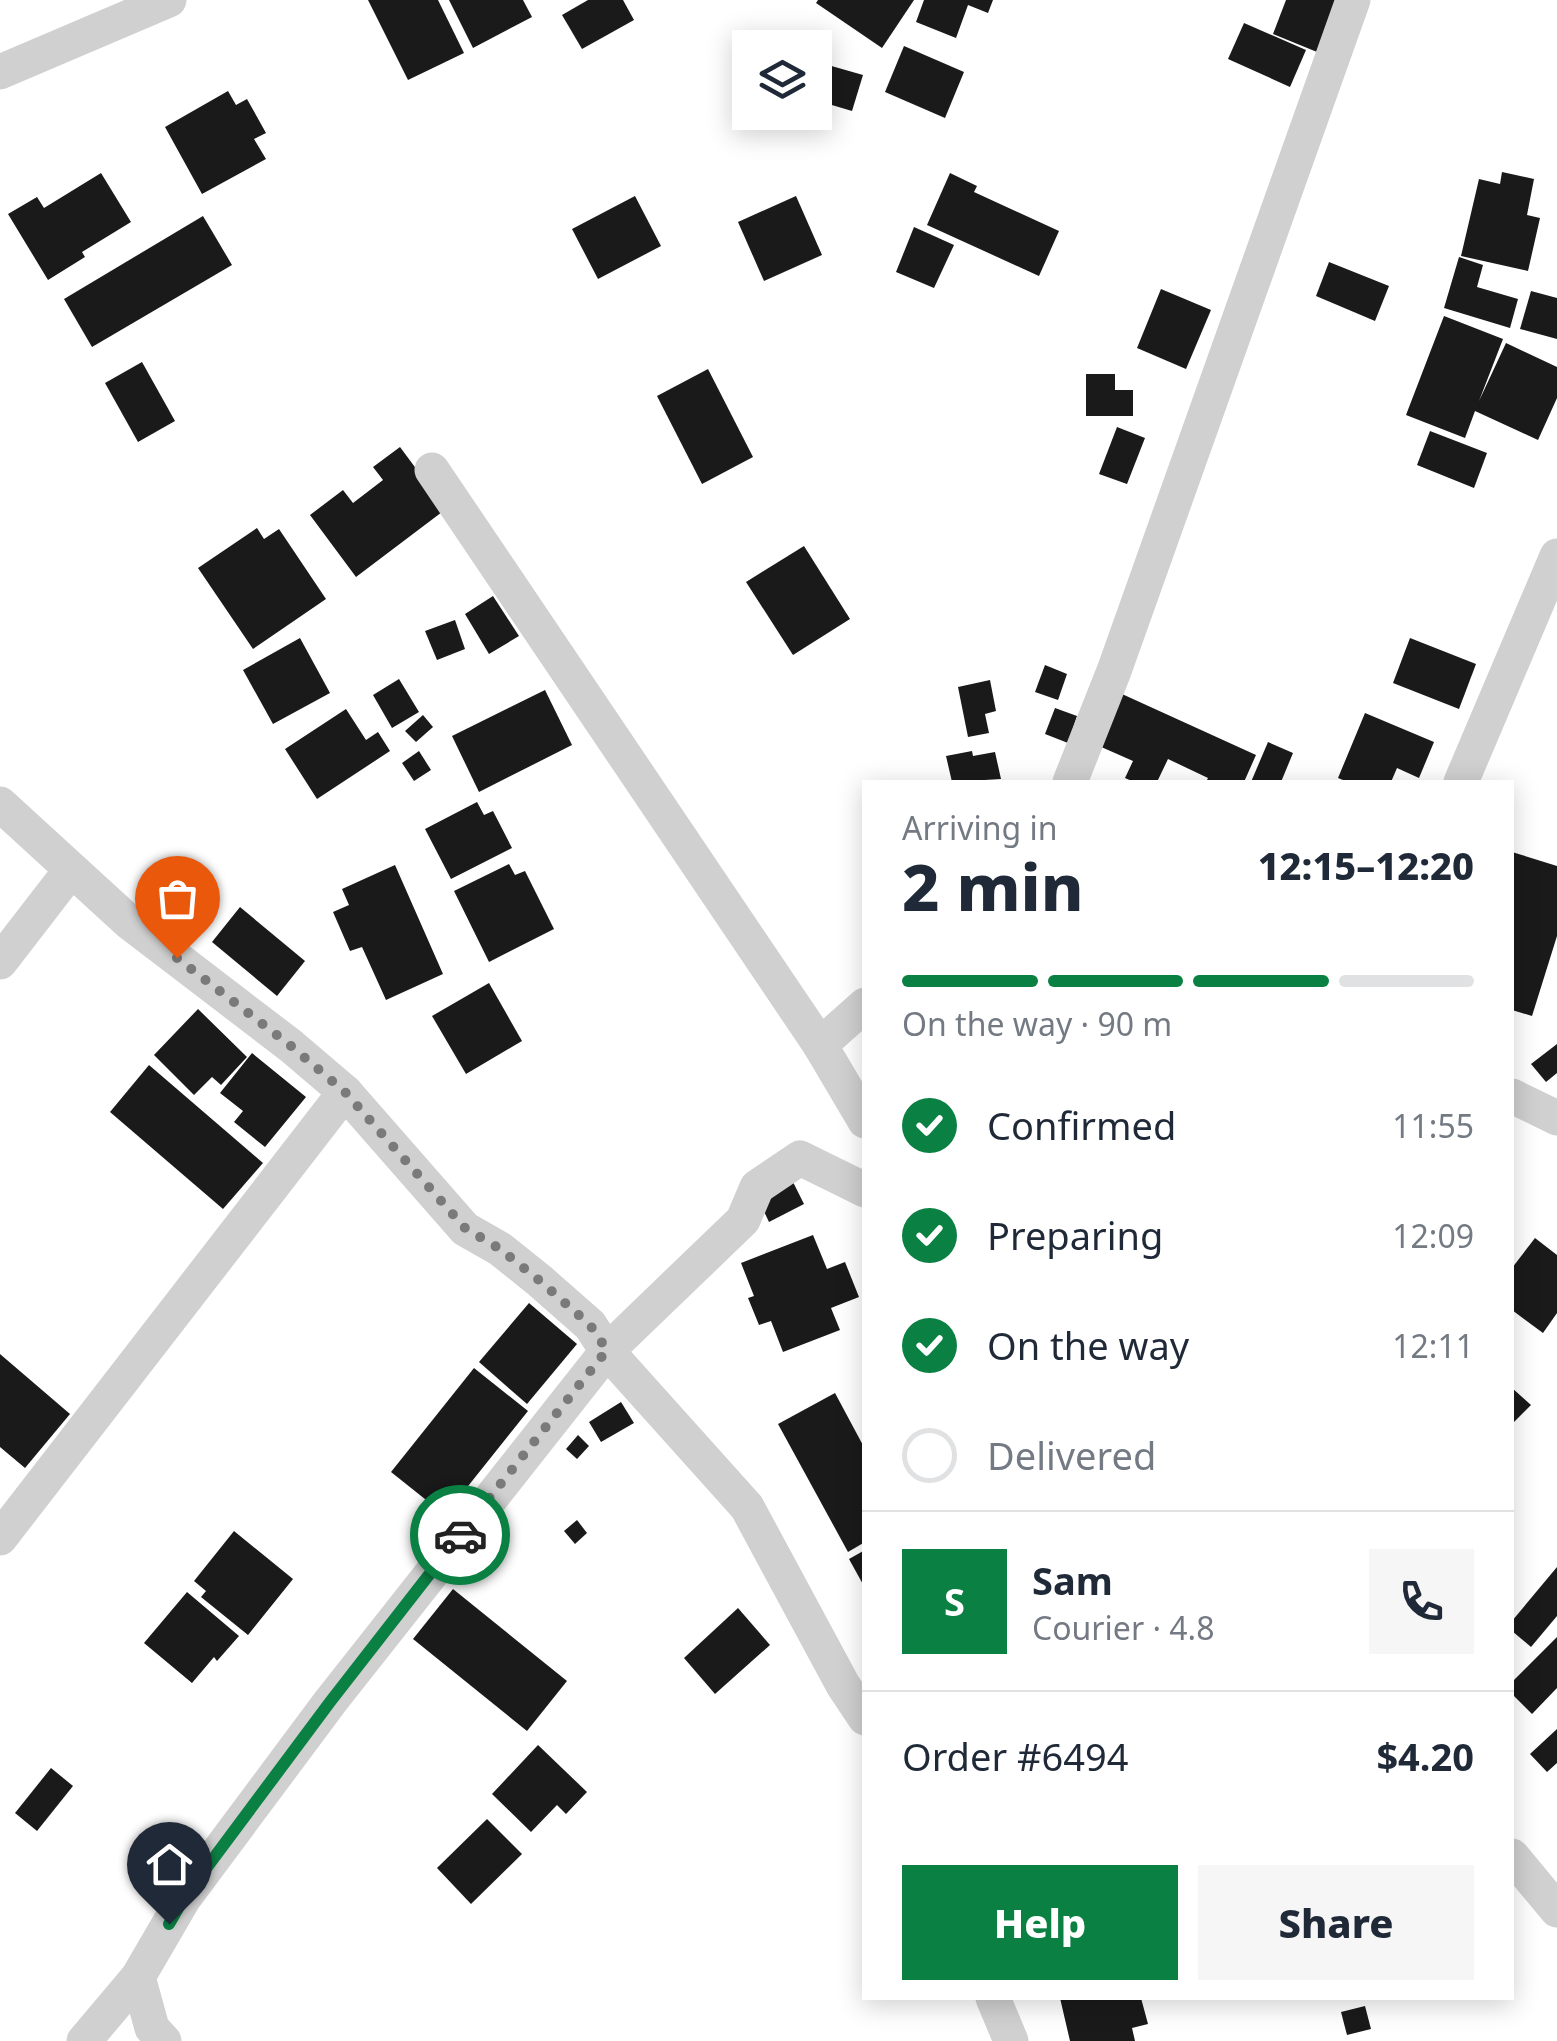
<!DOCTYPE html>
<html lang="en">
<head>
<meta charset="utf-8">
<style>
  body { margin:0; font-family:"Noto Sans",sans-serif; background:#f6f6f7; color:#1f2937; height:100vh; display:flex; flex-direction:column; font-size:38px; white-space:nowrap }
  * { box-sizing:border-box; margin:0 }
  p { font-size:32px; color:#747a83 }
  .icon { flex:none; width:55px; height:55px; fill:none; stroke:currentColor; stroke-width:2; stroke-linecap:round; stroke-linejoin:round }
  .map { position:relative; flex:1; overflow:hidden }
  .side { position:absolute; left:862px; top:780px; width:652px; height:1220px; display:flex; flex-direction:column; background:#fff; border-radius:0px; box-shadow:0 5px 25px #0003 }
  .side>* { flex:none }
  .buttons { position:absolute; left:732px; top:30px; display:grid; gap:20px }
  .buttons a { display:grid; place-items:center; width:100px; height:100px; border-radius:0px; background:#fff; box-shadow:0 5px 25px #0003; font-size:50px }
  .pin { position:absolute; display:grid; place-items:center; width:85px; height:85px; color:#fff; margin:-102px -42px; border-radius:50% 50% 50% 0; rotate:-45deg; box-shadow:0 0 10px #0007 }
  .pin .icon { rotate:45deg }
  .courier { position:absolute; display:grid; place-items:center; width:100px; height:100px; margin:-50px; border:8px solid #0b8043; border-radius:50%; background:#fff; color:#222; box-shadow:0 2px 12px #0007 }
  .head em { font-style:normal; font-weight:800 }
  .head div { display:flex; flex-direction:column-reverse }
  .head { display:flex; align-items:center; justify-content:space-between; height:170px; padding:0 40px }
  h1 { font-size:65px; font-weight:800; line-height:75px }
  .bar { display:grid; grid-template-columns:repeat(4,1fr); gap:15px 10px; align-content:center; height:120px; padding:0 40px }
  .bar i { height:12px; border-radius:8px; background:#e0e1e3 }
  .bar .active { background:#0b8043 }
  .bar p { grid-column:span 4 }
  .line { display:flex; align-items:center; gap:25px; padding:0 40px; border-top:2px solid #e0e1e3 }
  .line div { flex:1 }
  .round { display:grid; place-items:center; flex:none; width:105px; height:105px; border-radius:0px; background:#f6f6f7 }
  ol { padding:0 40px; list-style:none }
  li { display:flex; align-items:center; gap:30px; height:110px }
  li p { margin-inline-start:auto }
  li .icon { padding:10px; border-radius:50%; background:#0b8043; color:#fff; stroke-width:4 }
  li:last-child { color:#747a83 }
  li i { width:55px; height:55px; border:5px solid #e0e1e3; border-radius:50% }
  .cta { display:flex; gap:20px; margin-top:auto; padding:20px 40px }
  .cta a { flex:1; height:115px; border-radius:0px; background:#0b8043; color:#fff; font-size:40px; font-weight:800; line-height:115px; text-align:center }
  .cta a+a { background:#f6f6f7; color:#1f2937 }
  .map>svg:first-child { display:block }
  .building { fill:#1a1a1a }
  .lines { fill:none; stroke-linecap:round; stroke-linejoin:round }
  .minor { stroke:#d0d0d0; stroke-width:35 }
  .done { stroke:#7a7a7a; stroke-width:10; stroke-dasharray:0 18 }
  .route { stroke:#0b8043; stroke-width:12 }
</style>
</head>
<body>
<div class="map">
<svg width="1557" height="2041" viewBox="0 0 1557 2041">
  <rect width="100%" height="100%" fill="#fff"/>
  <g class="building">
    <path d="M368,0h70l26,53 -56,27z"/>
    <path d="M449,0h74l9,17 -59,31z"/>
    <path d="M588,0h35l11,20 -52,29 -20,-34z"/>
    <path d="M818,0h96l-32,48 -66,-45z"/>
    <path d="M924,0h69l-5,13 -20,-8 -12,33 -40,-16z"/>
    <path d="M1286,0h51l-20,52 -44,-18z"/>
    <path d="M1244,23l62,27 -16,37 -62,-28z"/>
    <path d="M904,46l60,26 -19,46 -60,-26z"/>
    <path d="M821,63l42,12 -11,36 -37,-11v-16z"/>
    <path d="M228,91l8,14 11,-6 19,34 -12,6 12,20 -64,35 -37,-67z"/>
    <path d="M1502,172l32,7 -7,36 13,3 -12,53 -67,-15 18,-77 21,5z"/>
    <path d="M101,173l30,49 -49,30 3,5 -37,23 -40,-66 29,-17 7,11z"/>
    <path d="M950,173l27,13 -3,6 85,39 -20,45 -112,-51z"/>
    <path d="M635,196l26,50 -63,33 -26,-50z"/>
    <path d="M796,196l26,59 -58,26 -26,-59z"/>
    <path d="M203,216l29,49 -140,82 -28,-48z"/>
    <path d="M914,227l40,18 -20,43 -38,-16z"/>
    <path d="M1459,257l24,8 -6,22 41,12 -8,29 -66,-20z"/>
    <path d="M1329,262l60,24 -14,35 -59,-25z"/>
    <path d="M1161,289l50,21 -25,59 -49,-21z"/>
    <path d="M1531,291l26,7v41l-37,-10z"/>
    <path d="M1444,316l59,23 -24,62 27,-58 51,24v31l-19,42 -63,-29 -10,27 -59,-23z"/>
    <path d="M142,362l33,59 -37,21 -33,-59z"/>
    <path d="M708,369l45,88 -51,27 -45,-88z"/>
    <path d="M1086,374h29v16h18v26h-47z"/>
    <path d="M1117,427l28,11 -18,46 -28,-10z"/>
    <path d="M1430,431l57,22 -13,35 -57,-23z"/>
    <path d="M400,447l46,62 -90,68 -46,-62 33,-25 10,13 30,-23 -10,-13z"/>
    <path d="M257,528l7,11 15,-10 47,70 -73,50 -55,-81z"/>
    <path d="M804,546l46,73 -57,36 -47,-73z"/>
    <path d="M493,596l26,40 -30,18 -24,-40z"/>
    <path d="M455,620l10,29 -28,11 -12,-29z"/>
    <path d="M300,638l30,55 -57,31 -30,-54z"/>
    <path d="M1410,638l66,26 -17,45 -66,-26z"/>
    <path d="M1045,665l22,9 -9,26 -23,-8z"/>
    <path d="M399,679l20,33 -27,16 -19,-33z"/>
    <path d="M990,680l6,31 -11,3 4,19 -21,4 -10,-50z"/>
    <path d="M545,690l27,55 -93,47 -27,-56z"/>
    <path d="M1122,694l134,61 -12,27h-38l2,-4 -40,-19 -11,23h-23l-9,-4 8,-17 -34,-15z"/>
    <path d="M1055,708l22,8 -9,27 -23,-9z"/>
    <path d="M346,709l20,31 12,-8 12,19 -73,48 -32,-50z"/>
    <path d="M1365,713l69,29 -15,36 -22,-10 -6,14h-43l-10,-4z"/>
    <path d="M423,715l10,12 -17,15 -11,-11z"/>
    <path d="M1268,742l25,11 -12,29h-30z"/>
    <path d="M419,751l12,19 -17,11 -12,-18z"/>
    <path d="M972,751l1,5 22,-4 6,27 -49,3 -6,-26z"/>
    <path d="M477,802l7,13 9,-4 19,37 -61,31 -26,-50z"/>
    <path d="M1512,852l45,14v70l-25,80 -20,-6z"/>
    <path d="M509,864l6,11 10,-4 29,58 -65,33 -35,-71z"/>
    <path d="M395,865l48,109 -57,26 -24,-53 -12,4 -17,-39 16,-7 -7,-16z"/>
    <path d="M240,907l65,54 -28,35 -65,-54z"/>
    <path d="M489,983l33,58 -56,33 -34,-58z"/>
    <path d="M198,1009l49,48 -26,28 -9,-8 -18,18 -40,-40z"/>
    <path d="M1557,1044v29l-11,9 -15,-18z"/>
    <path d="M252,1053l54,44 -41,50 -31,-25 9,-11 -23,-18z"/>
    <path d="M149,1065l114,98 -40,46 -113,-97z"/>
    <path d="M793,1182l11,22 -35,18 -11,-23z"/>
    <path d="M813,1235l14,34 18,-7 14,35 -28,11 9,22 -57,22 -12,-31 -12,4 -11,-27 6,-2 -13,-33z"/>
    <path d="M1535,1238l22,17v58l-14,20 -31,-23v-42z"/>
    <path d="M529,1303l48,41 -50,60 -48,-42z"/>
    <path d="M0,1354l70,60 -45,54 -25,-21z"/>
    <path d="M474,1368l54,43 -83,104 -54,-43z"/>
    <path d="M1512,1388l19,17 -19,19z"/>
    <path d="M835,1393l30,56v93l-17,10 -70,-128z"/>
    <path d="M621,1402l13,21 -33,19 -12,-20z"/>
    <path d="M578,1435l11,11 -12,13 -11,-10z"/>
    <path d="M577,1520l10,13 -12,11 -11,-13z"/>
    <path d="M234,1531l59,48 -45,56 -47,-38 5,-6 -12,-10z"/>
    <path d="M865,1550v38l-16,-29z"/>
    <path d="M1557,1567v49l-26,31 -19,-16v-10z"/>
    <path d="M453,1589l114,92 -40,50 -114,-92z"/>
    <path d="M187,1592l52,44 -22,25 -3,-4 -22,26 -48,-40z"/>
    <path d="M738,1608l32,37 -55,49 -31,-36z"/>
    <path d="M1557,1637v51l-25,26 -20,-20v-12z"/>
    <path d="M1557,1729v34l-10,9 -17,-18z"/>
    <path d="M538,1745l49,47 -21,22 -9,-9 -26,27 -39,-38z"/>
    <path d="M51,1768l22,18 -36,45 -22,-18z"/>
    <path d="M487,1819l35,35 -51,50 -34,-36z"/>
    <path d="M1060,1998h81l7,26 -16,4 3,13h-65z"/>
    <path d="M1365,2006l6,23 -24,6 -6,-23z"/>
  </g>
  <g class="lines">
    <g class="minor">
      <path d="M0,72l169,-72"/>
      <path d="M432,470l388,575 45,76"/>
      <path d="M1070,782l44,-111 239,-671"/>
      <path d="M1461,782l96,-226"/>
      <path d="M0,804l129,118 162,124 54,46 120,137 35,20 40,32 50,44 17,26 140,156 96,178 22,33"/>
      <path d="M0,962l71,-92"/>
      <path d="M820,1045l45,-40"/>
      <path d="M1512,1096l45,22"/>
      <path d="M0,1538l345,-446"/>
      <path d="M1512,1856l45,54"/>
      <path d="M993,1998l18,43"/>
      <path d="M84,2041l54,-64"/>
      <path d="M164,2041l-12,-13 -14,-51 46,-79 146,-196 277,-351 136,-131 14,-33 43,-29 65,32"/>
    </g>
  </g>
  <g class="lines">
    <path class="done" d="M177,958l114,88 54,46 120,136 35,21 40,32 50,44 17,25 -147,185"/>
    <path class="route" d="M169,1924l15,-26 146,-196 130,-167"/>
  </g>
</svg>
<div class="buttons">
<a><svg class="icon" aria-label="layers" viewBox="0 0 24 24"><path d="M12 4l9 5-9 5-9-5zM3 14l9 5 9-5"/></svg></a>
</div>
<div class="pin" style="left:177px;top:958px;background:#ea580c"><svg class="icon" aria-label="bag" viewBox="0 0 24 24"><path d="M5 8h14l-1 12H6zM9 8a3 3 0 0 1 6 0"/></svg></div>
<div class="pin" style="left:169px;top:1924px;background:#1f2937"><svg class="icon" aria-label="home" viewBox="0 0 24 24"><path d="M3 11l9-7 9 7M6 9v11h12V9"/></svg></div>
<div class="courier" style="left:460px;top:1535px"><svg class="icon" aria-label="car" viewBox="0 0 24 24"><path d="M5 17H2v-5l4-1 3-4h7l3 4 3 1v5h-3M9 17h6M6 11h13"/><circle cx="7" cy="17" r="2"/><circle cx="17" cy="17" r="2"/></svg></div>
<section class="side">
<div class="head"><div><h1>2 min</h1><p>Arriving in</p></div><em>12:15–12:20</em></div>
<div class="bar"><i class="active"></i><i class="active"></i><i class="active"></i><i></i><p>On the way · 90 m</p></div>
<ol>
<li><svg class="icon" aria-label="check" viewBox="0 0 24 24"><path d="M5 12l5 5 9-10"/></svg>Confirmed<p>11:55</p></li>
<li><svg class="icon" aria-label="check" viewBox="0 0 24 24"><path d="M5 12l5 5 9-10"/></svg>Preparing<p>12:09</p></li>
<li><svg class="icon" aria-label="check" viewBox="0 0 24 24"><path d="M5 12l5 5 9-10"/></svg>On the way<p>12:11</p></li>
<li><i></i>Delivered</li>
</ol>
<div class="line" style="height:180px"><b class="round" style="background:#0b8043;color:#fff">S</b><div><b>Sam</b><p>Courier · 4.8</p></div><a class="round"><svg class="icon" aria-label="phone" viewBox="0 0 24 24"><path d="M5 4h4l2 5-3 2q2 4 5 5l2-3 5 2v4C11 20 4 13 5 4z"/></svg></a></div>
<div class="line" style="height:130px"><div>Order #6494</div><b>$4.20</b></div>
<div class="cta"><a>Help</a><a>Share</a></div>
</section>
</div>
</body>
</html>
